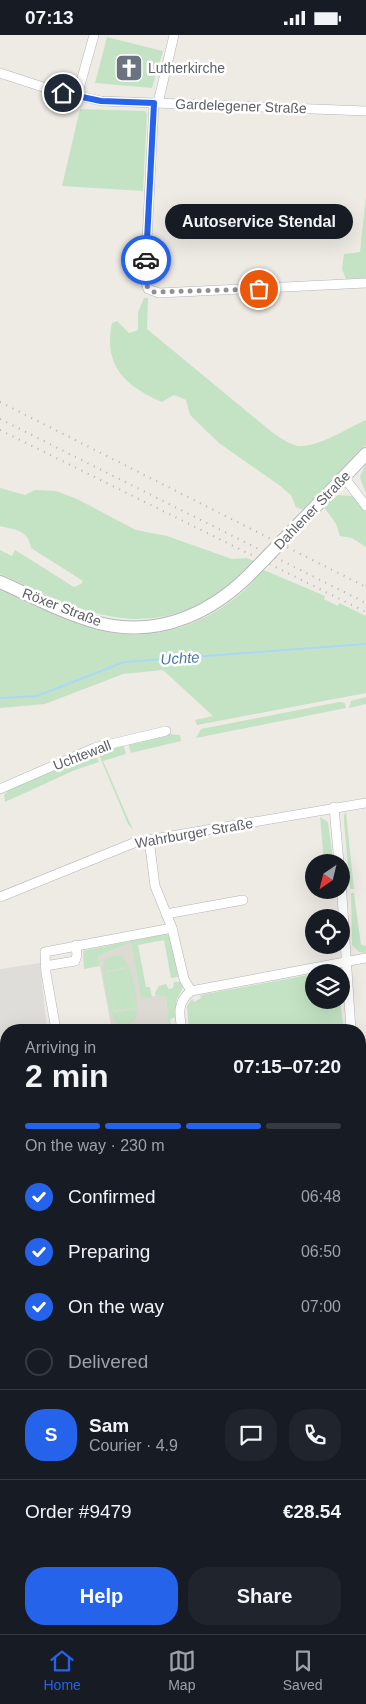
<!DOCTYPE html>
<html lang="en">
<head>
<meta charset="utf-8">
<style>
  body { margin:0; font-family:Helvetica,sans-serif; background:#20242c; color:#f1f3f6; height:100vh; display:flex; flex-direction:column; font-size:19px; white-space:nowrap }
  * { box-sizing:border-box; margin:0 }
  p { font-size:16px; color:#9ea1a6 }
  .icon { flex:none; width:28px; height:28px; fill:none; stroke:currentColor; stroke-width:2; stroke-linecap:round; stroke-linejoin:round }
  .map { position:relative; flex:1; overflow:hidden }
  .drawer { position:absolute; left:0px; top:989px; width:366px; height:611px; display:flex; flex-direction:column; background:#171b24; border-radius:20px 20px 0 0; box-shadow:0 5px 20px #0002 }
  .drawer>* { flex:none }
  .needle { width:32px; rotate:215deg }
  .fabs { position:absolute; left:305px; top:819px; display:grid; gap:10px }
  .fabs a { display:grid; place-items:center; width:45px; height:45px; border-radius:50%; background:#171b24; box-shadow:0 5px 20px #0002; font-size:25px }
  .pin { position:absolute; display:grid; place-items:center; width:42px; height:42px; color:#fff; margin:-21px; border:2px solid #fff; border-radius:50%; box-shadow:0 1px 5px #0007 }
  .courier { position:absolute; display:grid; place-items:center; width:50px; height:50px; margin:-25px; border:4px solid #2563eb; border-radius:50%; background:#fff; color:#222; box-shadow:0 1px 6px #0007 }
  .bubble { position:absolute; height:35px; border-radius:18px; background:#171b24; box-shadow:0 5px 20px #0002; font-size:16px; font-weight:700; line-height:35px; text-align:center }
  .overview em { font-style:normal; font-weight:700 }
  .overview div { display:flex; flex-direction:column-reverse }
  .overview { display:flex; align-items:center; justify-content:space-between; height:85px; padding:0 25px }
  h1 { font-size:32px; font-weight:700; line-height:38px }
  .bar { display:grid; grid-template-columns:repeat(4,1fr); gap:8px 5px; align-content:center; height:60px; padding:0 25px }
  .bar i { height:6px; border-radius:4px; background:#363941 }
  .bar .active { background:#2563eb }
  .bar p { grid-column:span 4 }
  .line { display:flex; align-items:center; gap:12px; padding:0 25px; border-top:1px solid #363941 }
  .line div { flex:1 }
  .round { display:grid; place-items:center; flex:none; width:52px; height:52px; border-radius:20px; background:#20242c }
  ol { padding:0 25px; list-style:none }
  li { display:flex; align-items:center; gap:15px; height:55px }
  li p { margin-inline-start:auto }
  li .icon { padding:5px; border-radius:50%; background:#2563eb; color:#fff; stroke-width:4 }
  li:last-child { color:#9ea1a6 }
  li i { width:28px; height:28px; border:2px solid #363941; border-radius:50% }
  .primary-button { display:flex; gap:10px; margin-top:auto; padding:10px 25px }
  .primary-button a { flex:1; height:58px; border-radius:20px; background:#2563eb; color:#fff; font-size:20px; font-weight:700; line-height:58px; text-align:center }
  .primary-button a+a { background:#20242c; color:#f1f3f6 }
  .status { display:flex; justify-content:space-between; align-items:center; height:35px; padding:0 25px; background:#171b24; direction:ltr }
  .status svg { height:14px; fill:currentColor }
  .dock { display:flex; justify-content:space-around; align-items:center; height:70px; border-top:1px solid #363941; background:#171b24; font-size:14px; color:#9ea1a6 }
  .dock a { display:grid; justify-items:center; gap:2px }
  .dock .active { color:#2563eb }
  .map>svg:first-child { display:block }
  .industrial { fill:#dfddd9 }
  .education { fill:#dddad3 }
  .green { fill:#c4e3c4; fill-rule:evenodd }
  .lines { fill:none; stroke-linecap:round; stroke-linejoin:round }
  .stream { stroke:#acd7f7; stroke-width:2 }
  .street-casing { stroke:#b2b5b8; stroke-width:10 }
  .secondary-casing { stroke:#b4b7bb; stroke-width:14 }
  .street { stroke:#fff; stroke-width:9 }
  .secondary { stroke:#fff; stroke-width:12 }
  .rail { stroke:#b3b4b4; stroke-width:2; stroke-dasharray:1 6; stroke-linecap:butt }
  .secondary-bridge-casing { stroke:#b4b7bb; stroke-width:14; stroke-linecap:butt }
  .secondary-bridge { stroke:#fff; stroke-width:12 }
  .done { stroke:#909191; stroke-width:5; stroke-dasharray:0 9 }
  .route { stroke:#2563eb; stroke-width:6 }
  .labels { text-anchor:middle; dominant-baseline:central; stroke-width:5; stroke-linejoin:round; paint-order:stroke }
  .worship-label { font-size:14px; fill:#5b616d; stroke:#fff; text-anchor:start }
  .street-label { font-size:14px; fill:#5d6064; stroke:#fff }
  .water-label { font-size:15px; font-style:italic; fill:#4a79a7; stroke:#fff }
</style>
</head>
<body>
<div class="status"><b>07:13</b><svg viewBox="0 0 49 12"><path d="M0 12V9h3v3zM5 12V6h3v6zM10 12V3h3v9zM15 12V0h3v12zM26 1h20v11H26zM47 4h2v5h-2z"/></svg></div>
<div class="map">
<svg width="366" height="1599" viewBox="0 0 366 1599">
  <rect width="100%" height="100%" fill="#eeebe5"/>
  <path class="industrial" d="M40,928l7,67h-41v29h-6v-90z"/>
  <path class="education" d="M131,908l10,55 25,-4 3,36h-57l-14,-74z"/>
  <g class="green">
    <path d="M107,2l56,14 -11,37 -57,-5z"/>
    <path d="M80,74l65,2 2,3 -4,77 -81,-5z"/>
    <path d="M366,161v82l-20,1 -4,-10 2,-15 16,-2z"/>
    <path d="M144,263h4l-1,31 126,104c8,5 18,13 28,13 19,0 47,-18 65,-26v25l-63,65 -7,-3 -5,-12 -12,-10 -60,-42 -29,-28 -4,-15 -12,-5 -12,7c-37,-16 -59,-36 -50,-79l5,-2 12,12 9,-3v-18z"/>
    <path d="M366,428v31l-6,-17z"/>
    <path d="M0,453l25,7 10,-5 21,1 21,8 59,31 31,6 65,23 15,-1 7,3c-18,17 -37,36 -61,46 -70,31 -129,-5 -193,-33v-24l12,6 3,-6 59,37 7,-3 2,-3 -52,-33c-3,-18 -15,-18 -31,-22z"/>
    <path d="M338,460l14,1 14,15v36l-14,-9 -12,-2 -4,-12 -12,-17z"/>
    <path d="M264,535l61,26 -1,3 14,7 1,-3 27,13v77l-169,32 -2,-5 18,-4 -50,-46 -40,4 -78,30 -45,4v-118c31,13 62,30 95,39 51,15 105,-1 145,-35 9,-7 16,-16 24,-24z"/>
    <path d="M366,662v7l-17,4 2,-7z"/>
    <path d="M339,667l6,1 1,5 -150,30 5,-9z"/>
    <path d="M168,699l12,1 1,6 -50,12 -3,-10z"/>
    <path d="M123,708l3,11 -23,7 30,69 -5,-6 -31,-74z"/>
    <path d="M93,716l6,11 -24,8 -70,32 -1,-7 6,-7z"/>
    <path d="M346,777l8,77h-4l-6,-67v-7z"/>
    <path d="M320,782l8,5 5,38 -2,2h-7z"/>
    <path d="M351,858h3l7,52 5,1v7l-7,-1 -7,-7z"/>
    <path d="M166,899l5,3 7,40 -7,1 -7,-38 -26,5 8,42h4l2,10 -11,2 -10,-56 -33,13 2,10 -16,3 -1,-18 3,-1z"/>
    <path d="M121,921c11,6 20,52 14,63 -25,28 -30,-35 -32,-48 -1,-11 7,-17 18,-15zM126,932l9,42 -21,4 -8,-42z"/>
    <path d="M126,934l8,39 -20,3 -7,-39z"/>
    <path d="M314,939v26h26l4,30h-155l-2,-24 5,-7 2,3 7,-4 -1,-3z"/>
    <path d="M174,947h7l3,3 -8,16v16l-6,2 2,11h-3l-3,-35 -10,1 -1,-3 4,-7 7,-2 3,5 4,-1z"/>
    <path d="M6,1103v16l-6,1v-16z"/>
    <path d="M366,1226v125l-6,9v-133z"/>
    <path d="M365,1443l1,1v121h-6v-114z"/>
  </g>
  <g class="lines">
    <path class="stream" d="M0,663l37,-2 87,-34 242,-18"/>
    <g class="street-casing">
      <g id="street">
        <path d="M0,38l49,16 52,12 265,10"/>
        <path d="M77,61l17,-61"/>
        <path d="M154,68l-9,176 3,10 11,4 207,-10"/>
        <path d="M158,68l16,-68"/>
        <path d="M344,442l22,29"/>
        <path d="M0,754l94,-41 72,-17"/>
        <path d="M334,772l5,56"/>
        <path d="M149,804l6,47 17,42 12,51 7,12"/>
        <path d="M341,846l10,149"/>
        <path d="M0,862l136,-55 230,-39"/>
        <path d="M166,879l77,-14"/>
        <path d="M45,931l30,-5 2,-6 -1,-10"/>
        <path d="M56,995l-10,-57 -1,-21 127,-24"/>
        <path d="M182,995c-3,-16 -5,-28 9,-39l175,-33"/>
        <path d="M0,1034l6,-1"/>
        <path d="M360,1047l6,35"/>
        <path d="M360,1158l6,-1"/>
        <path d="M0,1221h6"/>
        <path d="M360,1379l6,-8"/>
        <path d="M0,1430l6,-9"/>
        <path d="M360,1573l6,4"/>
        <path d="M67,1599v-5"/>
        <path d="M206,1599l4,-5"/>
        <path d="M239,1599l4,-5"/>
        <path d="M362,1599l4,-5"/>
      </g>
    </g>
    <g class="secondary-casing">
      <g id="secondary">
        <path d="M319,468l47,-49"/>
        <path d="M0,547c32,14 65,32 99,41 62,16 117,-12 158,-56"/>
      </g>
    </g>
    <use href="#street" class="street"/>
    <use href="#secondary" class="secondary"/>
    <g class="rail">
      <path d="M0,367l366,185"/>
      <path d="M0,384l366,184"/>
      <path d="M0,395l366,182"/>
    </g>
    <g class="secondary-bridge-casing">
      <path id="secondary-bridge" d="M257,532l62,-64"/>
    </g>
    <use href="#secondary-bridge" class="secondary-bridge"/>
  </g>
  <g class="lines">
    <path class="done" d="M146,225v25l7,7 106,-3"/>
    <path class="route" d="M63,58l38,8 53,2 -8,157"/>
  </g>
  <defs>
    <g id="church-square" transform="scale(1.4375)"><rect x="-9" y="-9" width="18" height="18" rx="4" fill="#6b7280" stroke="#fff"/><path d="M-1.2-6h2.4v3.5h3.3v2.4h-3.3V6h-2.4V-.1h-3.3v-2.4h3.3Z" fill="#fff"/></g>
  </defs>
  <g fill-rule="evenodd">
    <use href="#church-square" x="129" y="33"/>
  </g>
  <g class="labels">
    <g class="worship-label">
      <text x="148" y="33">Lutherkirche</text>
    </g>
    <g class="street-label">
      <text transform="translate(241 71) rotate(2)">Gardelegener Straße</text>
      <text transform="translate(312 475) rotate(-46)">Dahlener Straße</text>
      <text transform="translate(62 572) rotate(21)">Röxer Straße</text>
      <text transform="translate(82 720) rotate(-21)">Uchtewall</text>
      <text transform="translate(194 798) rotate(-10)">Wahrburger Straße</text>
    </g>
    <g class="water-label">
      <text transform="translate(180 623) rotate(-4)">Uchte</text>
    </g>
  </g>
</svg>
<div class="fabs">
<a><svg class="needle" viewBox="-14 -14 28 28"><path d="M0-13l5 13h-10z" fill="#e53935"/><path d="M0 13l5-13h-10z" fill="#9ea1a6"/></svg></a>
<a><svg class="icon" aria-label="locate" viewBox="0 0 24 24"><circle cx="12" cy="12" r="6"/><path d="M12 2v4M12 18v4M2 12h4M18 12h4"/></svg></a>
<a><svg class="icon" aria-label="layers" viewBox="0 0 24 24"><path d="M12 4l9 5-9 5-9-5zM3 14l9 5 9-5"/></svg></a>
</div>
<div class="pin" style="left:259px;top:254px;background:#ea580c"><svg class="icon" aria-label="bag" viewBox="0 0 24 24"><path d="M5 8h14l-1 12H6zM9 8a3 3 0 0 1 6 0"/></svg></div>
<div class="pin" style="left:63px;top:58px;background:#1f2937"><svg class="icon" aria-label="home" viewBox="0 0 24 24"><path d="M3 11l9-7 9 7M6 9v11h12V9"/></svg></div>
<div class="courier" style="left:146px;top:225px"><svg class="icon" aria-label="car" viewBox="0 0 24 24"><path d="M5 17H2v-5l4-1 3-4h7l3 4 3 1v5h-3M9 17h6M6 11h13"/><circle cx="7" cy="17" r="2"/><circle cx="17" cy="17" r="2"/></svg></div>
<div class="bubble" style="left:165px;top:169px;width:188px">Autoservice Stendal</div>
<section class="drawer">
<div class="overview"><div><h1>2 min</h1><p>Arriving in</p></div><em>07:15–07:20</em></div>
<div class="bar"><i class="active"></i><i class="active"></i><i class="active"></i><i></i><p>On the way · 230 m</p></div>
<ol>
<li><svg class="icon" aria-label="check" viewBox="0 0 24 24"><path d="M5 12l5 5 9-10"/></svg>Confirmed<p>06:48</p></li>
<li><svg class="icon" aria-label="check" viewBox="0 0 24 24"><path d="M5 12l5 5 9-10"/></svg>Preparing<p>06:50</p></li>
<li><svg class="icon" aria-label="check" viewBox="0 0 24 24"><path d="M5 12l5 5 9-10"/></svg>On the way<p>07:00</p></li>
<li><i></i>Delivered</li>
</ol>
<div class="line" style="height:90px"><b class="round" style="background:#2563eb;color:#fff">S</b><div><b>Sam</b><p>Courier · 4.9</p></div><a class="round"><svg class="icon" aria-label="chat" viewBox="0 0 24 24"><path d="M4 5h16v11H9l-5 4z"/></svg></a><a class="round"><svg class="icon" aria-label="phone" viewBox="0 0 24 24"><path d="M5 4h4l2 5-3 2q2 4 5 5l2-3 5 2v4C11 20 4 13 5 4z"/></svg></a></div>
<div class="line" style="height:65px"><div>Order #9479</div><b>€28.54</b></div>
<div class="primary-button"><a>Help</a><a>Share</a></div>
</section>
</div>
<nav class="dock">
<a class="active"><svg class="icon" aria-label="home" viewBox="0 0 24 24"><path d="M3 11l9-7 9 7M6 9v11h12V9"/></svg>Home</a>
<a><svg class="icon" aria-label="map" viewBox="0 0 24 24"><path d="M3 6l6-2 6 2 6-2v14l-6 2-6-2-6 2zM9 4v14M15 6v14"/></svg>Map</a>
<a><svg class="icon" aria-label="saved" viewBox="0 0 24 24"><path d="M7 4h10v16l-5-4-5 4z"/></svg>Saved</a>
</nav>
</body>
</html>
